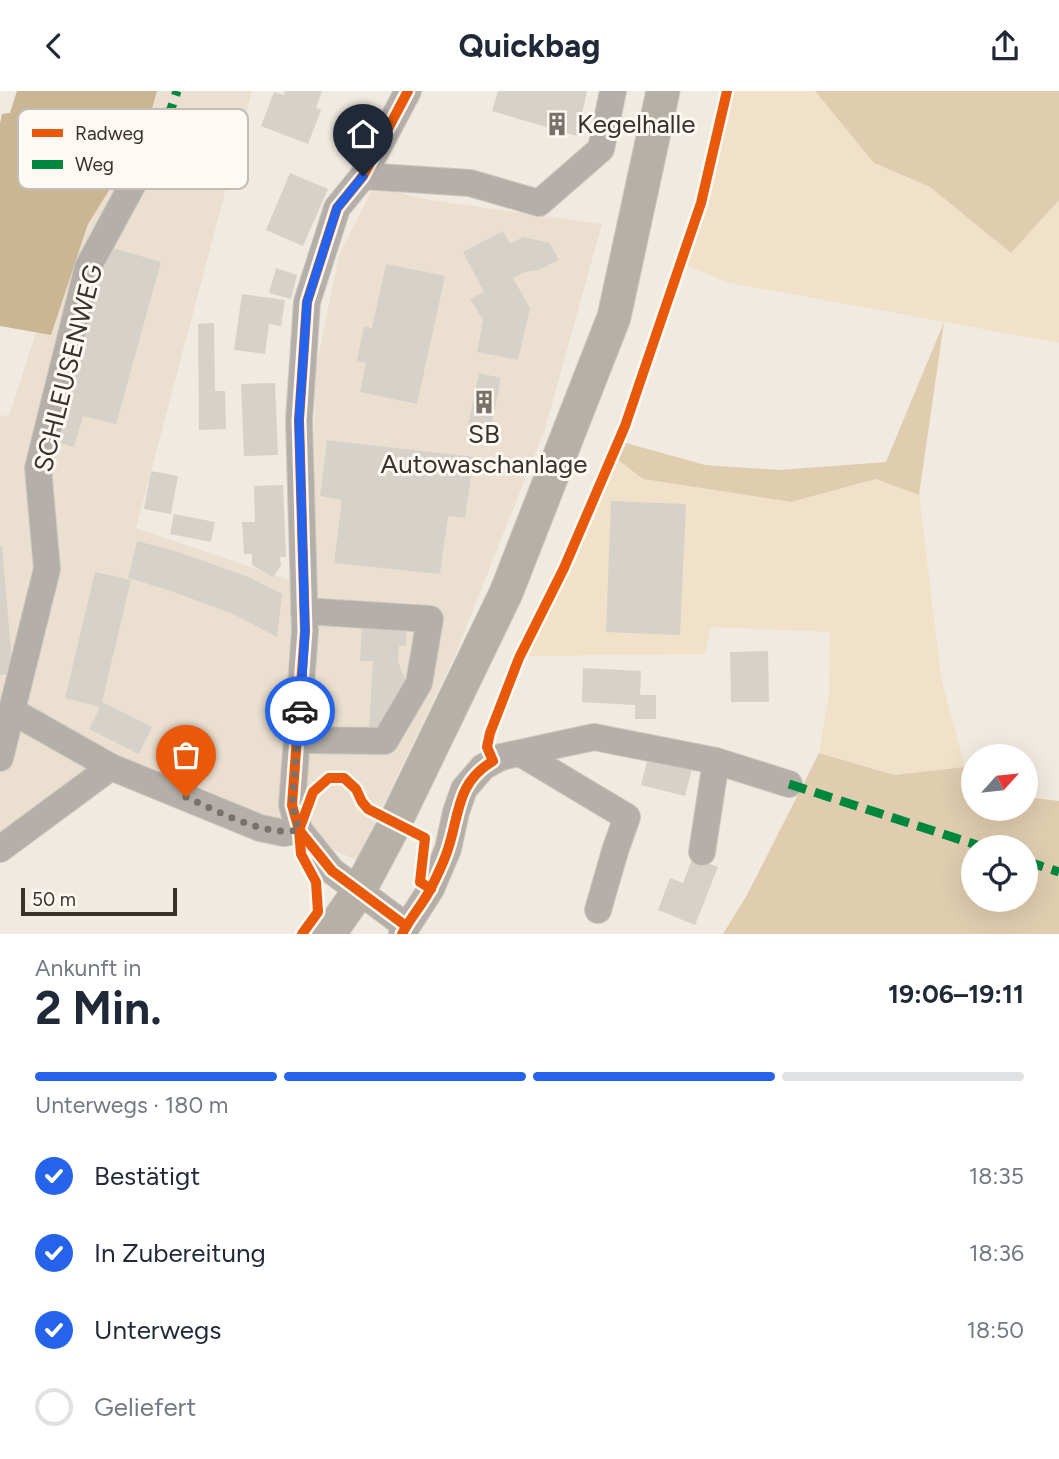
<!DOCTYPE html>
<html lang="de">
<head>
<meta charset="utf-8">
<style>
  body { margin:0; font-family:Figtree,sans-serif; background:#f6f6f7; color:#1f2937; height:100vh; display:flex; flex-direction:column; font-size:26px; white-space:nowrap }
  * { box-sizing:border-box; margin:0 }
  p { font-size:23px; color:#747a83 }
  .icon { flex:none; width:38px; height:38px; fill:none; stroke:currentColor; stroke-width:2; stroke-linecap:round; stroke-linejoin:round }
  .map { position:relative; height:843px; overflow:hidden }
  .drawer { display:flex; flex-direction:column; background:#fff; flex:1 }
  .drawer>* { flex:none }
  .needle { width:46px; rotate:63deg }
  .tools { position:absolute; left:961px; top:653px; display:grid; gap:14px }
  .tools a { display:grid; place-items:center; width:77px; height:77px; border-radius:50%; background:#fff; box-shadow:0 7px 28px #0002; font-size:35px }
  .scale { position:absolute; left:21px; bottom:18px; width:156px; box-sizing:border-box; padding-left:7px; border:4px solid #37322c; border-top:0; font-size:19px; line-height:24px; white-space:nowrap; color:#37322c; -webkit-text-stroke:5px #fef9f2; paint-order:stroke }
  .pin { position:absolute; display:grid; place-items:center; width:60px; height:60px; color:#fff; margin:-72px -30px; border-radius:50% 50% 50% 0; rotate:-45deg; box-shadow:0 0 7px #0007 }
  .pin .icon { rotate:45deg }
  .courier { position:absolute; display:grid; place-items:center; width:70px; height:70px; margin:-35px; border:5px solid #2563eb; border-radius:50%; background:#fff; color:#222; box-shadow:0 2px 9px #0007 }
  .head em { font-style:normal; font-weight:700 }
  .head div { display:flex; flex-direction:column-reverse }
  .head { display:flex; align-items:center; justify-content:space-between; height:119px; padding:0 35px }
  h1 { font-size:46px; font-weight:700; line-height:52px }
  .bar { display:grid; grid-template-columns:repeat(4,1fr); gap:10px 7px; align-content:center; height:84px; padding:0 35px }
  .bar i { height:9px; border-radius:5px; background:#e0e1e3 }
  .bar .current { background:#2563eb }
  .bar p { grid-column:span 4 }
  ol { padding:0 35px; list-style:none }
  li { display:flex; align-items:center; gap:21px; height:77px }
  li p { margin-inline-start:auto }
  li .icon { padding:7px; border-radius:50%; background:#2563eb; color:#fff; stroke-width:4 }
  li:last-child { color:#747a83 }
  li i { width:38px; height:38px; border:4px solid #e0e1e3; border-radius:50% }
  header { display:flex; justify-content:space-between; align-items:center; height:91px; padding:0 35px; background:#fff; font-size:32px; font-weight:700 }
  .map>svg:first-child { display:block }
  .built { fill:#ebe0cf }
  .green { fill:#f1e1c9 }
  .forest { fill:#e0cdb0; fill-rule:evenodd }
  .water { fill:#cbb694 }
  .building { fill:#d6d2ca }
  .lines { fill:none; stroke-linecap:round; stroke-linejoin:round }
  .minor-casing { stroke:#cdc8c1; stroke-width:28 }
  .major-casing { stroke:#cdc8c1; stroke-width:35 }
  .minor { stroke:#b4afa8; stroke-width:26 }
  .major { stroke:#b6b0a7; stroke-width:33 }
  .quiet { stroke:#00873e; stroke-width:9; stroke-dasharray:18 9; stroke-linecap:butt }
  .cycleway-casing { stroke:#fef9f2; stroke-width:15 }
  .cycleway { stroke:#e8590c; stroke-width:10 }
  .done { stroke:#78726b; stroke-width:7; stroke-dasharray:0 12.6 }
  .route { stroke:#2563eb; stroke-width:9 }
  .labels { text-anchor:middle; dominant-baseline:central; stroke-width:6; stroke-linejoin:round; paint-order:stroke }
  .poi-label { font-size:26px; fill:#37322c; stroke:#fef9f2; text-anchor:start }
  .street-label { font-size:26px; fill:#37322c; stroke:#fef9f2 }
  .key { fill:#fef9f2; stroke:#c2bdb7; stroke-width:2 }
  .key-label { font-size:19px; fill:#37322c }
</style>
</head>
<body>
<header><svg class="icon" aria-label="back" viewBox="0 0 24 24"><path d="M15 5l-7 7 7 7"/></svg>Quickbag<svg class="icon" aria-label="share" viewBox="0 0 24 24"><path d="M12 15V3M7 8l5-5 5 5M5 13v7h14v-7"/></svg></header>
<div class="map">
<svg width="1059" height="843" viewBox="0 0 1059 843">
  <rect width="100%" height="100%" fill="#f0eae0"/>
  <path class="built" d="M147,0h105l-116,437 153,52 21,3 6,-216 23,-112 35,-69 55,14 173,24 -57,205 -89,224 -99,207 -243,-106 -114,105v-443l9,-1 55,-168z"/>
  <g class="green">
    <path d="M726,0h89l59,72 56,24 81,66 48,-53v143l-333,-61 -45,-19 45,-162z"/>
    <path d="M613,365l30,23 148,23 86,-23 42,16 23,187 23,85 -71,8 -75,-22 10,-59 1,-62 -119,-5 -6,27 -183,2z"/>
  </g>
  <g class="forest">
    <path d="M815,0h244v109l-48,53 -81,-66 -56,-24z"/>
    <path d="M944,231l-25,173 -43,-16 -85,23 -148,-23 -30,-23 6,-15 86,24 74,5 107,-8z"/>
    <path d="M819,662l75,22 71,-8 8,10v32h53v-12l33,4v133h-336l24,-39zM973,756h53v52h-53z"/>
  </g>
  <path class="water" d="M17,0h140l-12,42 -57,91 -37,111 -51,-9v-202l2,-10 8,-1z"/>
  <g class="building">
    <path d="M285,0h37l-6,17 5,2 -13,34 -47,-18 13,-34 10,3z"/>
    <path d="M498,0h89l-10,45 -85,-25z"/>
    <path d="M290,82l38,16 -25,57 -37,-16z"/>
    <path d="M503,140l7,13 13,-7 27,6 9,17 -20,10 -14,2 -12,6 17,30 -12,52 -41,-8 6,-32 -13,-21 14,-7 -21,-40z"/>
    <path d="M106,155l55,16 -45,162 -33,-8 -9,31 -22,-6z"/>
    <path d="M386,173l59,12 -28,128 -57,-12 6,-29 -9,-2 7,-35 8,2z"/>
    <path d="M276,177l21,7 -6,24 -22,-6z"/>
    <path d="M242,203l43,6 -4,26 -12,-2 -4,30 -31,-4z"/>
    <path d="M214,232l1,68h10l1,38 -27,1 -1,-106z"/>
    <path d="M479,282l22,5 -11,53 -22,-5z"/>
    <path d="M275,292l3,72 -34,1 -3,-72z"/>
    <path d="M327,349l147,17 -9,61 -17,-2 -8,58 -106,-11 8,-63 -22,-4z"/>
    <path d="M151,380l27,5 -7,38 -27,-5z"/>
    <path d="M283,394l3,72h-6l1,8 -8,12 -21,-12v-11h-8l-2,-32h13l-1,-36z"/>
    <path d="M611,410l75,3 -6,131 -74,-3z"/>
    <path d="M174,423l41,8 -4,20 -41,-8z"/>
    <path d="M137,450l41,11 71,25 33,17 -5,43 -44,-23 -65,-24 -40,-12z"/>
    <path d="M0,455h2l11,128 -13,1z"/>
    <path d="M95,481l36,8 -29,122 50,25 -13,27 -50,-25 11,-22 -35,-9z"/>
    <path d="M362,531l45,3 -1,21h-7l-1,16 11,27 -25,40 -15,1 4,-69h-13z"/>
    <path d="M768,560l1,51h-38l-1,-50z"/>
    <path d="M583,577l58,3 -1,24h16v24h-21v-14l-53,-3z"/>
    <path d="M650,659l44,11 -9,35 -44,-11z"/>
    <path d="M693,766l25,10 -23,58 -37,-15 12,-32 13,5z"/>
  </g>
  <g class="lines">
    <g class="minor-casing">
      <g id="minor">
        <path d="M363,85l107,7 69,20 62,-54 12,-58"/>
        <path d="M12,620l99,56"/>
        <path d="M298,649l87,1 34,-58 11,-64 -126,-8"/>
        <path d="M520,662l107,64 -12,34 -17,59"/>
        <path d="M0,667l47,-189 -9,-101 50,-201 79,-146"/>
        <path d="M0,758l111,-82 149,61 24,5 15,-3"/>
        <path d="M702,761l14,-91"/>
        <path d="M406,835l-74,-55 -33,-41 -7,-25 13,-174 -6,-211 8,-118 30,-94 26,-32 45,-85"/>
        <path d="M402,843l29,-45 17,-40 8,-37 8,-23 19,-22 18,-10 93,-20 122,24 73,23"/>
      </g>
    </g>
    <g class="major-casing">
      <path id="major" d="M329,843l30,-43 32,-60 115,-238 108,-276 49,-226"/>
    </g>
    <use href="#minor" class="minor"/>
    <use href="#major" class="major"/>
    <g class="quiet">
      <path d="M167,30l10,-30"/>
      <path d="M789,693l194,63"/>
      <path d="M1026,770l33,11"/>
    </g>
    <g class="cycleway-casing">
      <g id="cycleway">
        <path d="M406,835l-74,-55 -33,-41 -7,-25 13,-174 -6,-211 8,-118 30,-94 26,-32 45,-85"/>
        <path d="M302,843l16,-22 -2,-30 -15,-28 -2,-24 14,-38 16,-14h15l12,11 6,13 6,7 57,29 -5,44 11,7"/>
        <path d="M402,843c8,-16 21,-30 29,-46 6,-12 13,-26 17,-39 12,-36 8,-66 45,-88l-6,-14 3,-14 29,-75 45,-90 61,-142 76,-223 26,-112"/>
      </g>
    </g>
    <use href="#cycleway" class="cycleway"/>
  </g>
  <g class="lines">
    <path class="done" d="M186,706c32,14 77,40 113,33l-7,-25 8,-94"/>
    <path class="route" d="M300,620l5,-80 -6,-211 8,-118 30,-94 26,-32"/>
  </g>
  <defs>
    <g id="building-bare" transform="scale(1.89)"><path d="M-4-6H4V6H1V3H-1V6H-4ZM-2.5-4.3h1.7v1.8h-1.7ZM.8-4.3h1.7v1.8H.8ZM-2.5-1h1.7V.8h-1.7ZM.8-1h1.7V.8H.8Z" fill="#78726b" stroke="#fef9f2" stroke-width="2.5" paint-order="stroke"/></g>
  </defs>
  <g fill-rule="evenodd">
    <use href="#building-bare" x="557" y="33"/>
    <use href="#building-bare" x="484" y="311"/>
  </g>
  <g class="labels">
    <g class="poi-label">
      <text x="577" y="33">Kegelhalle</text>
      <text x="484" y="343" text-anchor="middle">SB<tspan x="484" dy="30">Autowaschanlage</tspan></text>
    </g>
    <g class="street-label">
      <text transform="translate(68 277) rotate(-76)">SCHLEUSENWEG</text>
    </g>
  </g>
  <rect x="18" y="18" width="230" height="80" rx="10" class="key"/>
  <rect x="32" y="38" width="31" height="8" fill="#e8590c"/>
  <rect x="32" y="69" width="31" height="9" fill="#00873e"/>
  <g class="key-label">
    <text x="75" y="49">Radweg</text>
    <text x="75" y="80">Weg</text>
  </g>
</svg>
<div class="tools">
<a><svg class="needle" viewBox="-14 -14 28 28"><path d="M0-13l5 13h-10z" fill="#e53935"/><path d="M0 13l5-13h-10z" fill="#747a83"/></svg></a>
<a><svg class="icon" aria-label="locate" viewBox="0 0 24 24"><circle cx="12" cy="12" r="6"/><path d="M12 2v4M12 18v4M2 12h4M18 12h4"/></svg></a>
</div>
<div class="scale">50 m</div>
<div class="pin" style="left:186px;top:706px;background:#ea580c"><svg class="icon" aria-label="bag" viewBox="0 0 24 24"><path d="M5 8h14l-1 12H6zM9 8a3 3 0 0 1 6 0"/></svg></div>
<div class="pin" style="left:363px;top:85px;background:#1f2937"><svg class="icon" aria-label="home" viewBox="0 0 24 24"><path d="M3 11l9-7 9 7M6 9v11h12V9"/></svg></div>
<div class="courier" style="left:300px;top:620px"><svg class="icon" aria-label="car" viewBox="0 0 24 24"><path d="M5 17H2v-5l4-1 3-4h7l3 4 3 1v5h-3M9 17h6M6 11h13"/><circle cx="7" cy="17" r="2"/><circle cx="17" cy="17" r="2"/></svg></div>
</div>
<section class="drawer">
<div class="head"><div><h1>2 Min.</h1><p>Ankunft in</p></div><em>19:06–19:11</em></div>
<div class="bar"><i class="current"></i><i class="current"></i><i class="current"></i><i></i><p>Unterwegs · 180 m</p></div>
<ol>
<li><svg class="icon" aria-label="check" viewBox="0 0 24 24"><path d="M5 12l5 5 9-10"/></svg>Bestätigt<p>18:35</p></li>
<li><svg class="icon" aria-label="check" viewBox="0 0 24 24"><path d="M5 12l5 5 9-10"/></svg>In Zubereitung<p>18:36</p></li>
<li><svg class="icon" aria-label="check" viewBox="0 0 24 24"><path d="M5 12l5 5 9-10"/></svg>Unterwegs<p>18:50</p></li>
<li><i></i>Geliefert</li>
</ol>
</section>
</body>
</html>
